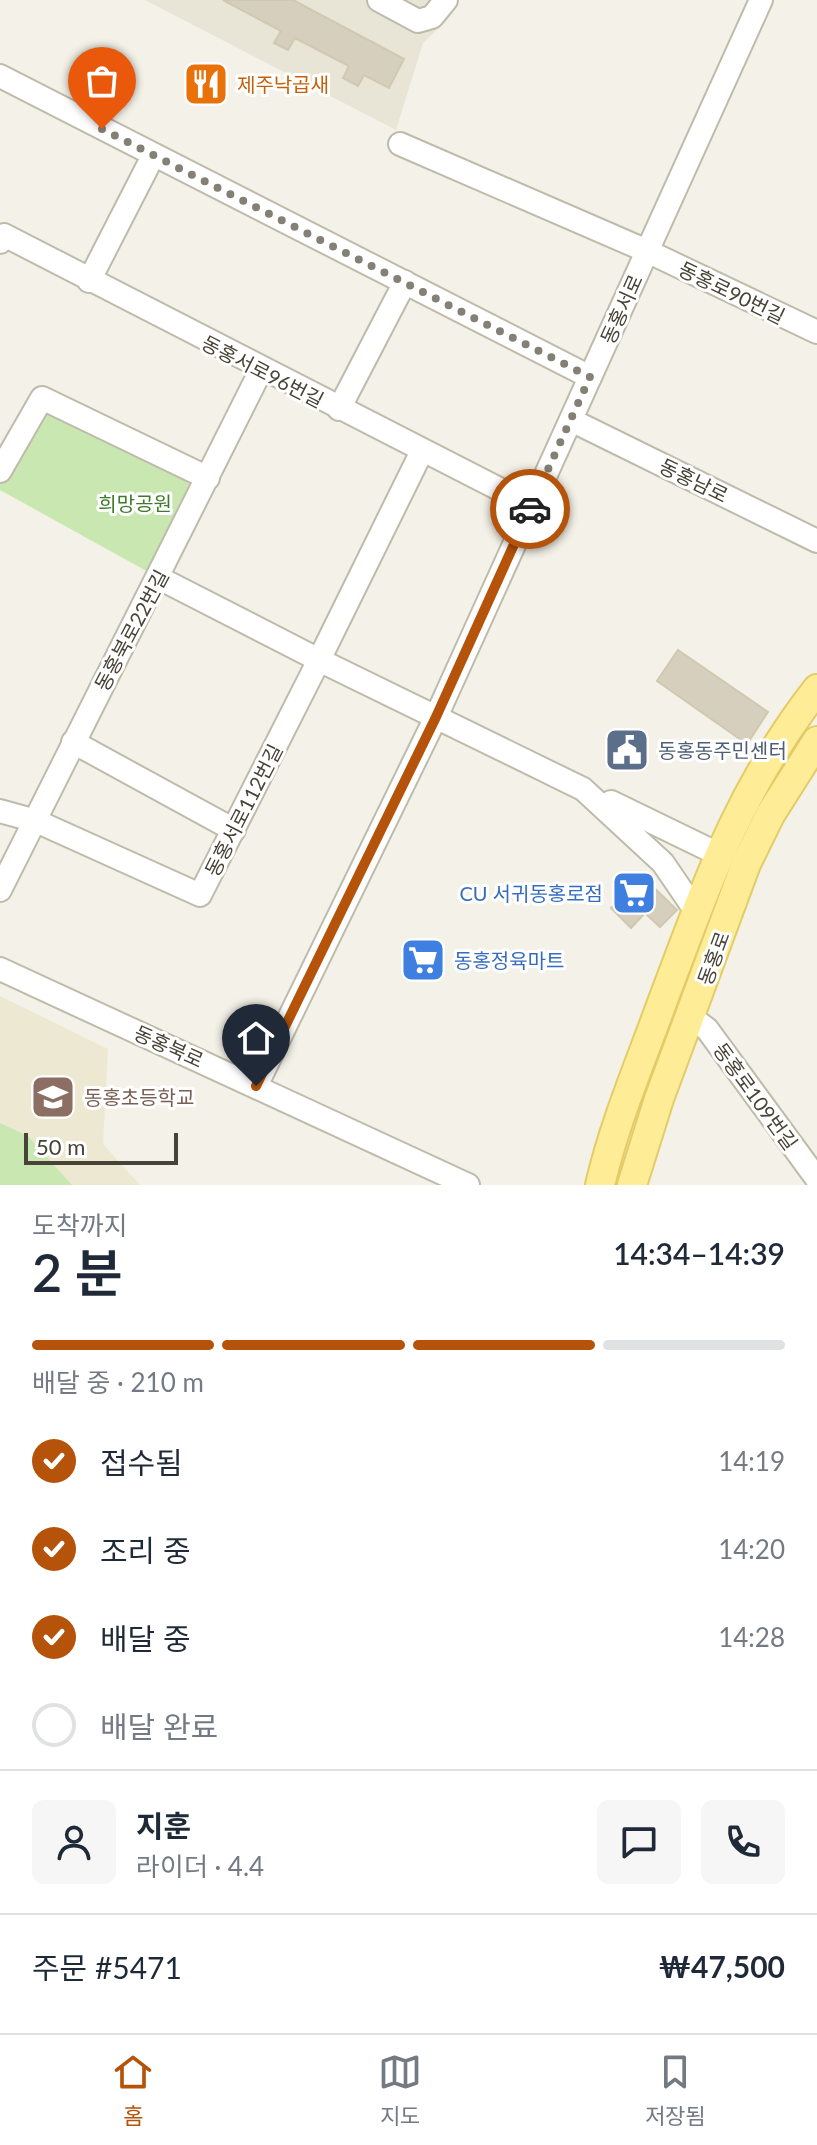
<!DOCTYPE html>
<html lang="ko">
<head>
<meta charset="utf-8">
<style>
  body { margin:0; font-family:Lato,"Noto Sans KR",sans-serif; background:#f6f6f7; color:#1f2937; height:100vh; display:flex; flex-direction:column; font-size:30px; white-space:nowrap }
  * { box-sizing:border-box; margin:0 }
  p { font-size:26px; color:#747a83 }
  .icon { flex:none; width:44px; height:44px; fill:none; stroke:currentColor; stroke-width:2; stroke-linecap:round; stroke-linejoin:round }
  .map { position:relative; height:1185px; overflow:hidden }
  .sheet { display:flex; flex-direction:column; background:#fff; flex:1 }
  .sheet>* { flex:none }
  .scale { position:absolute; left:24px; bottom:20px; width:154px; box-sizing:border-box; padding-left:8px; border:4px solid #474337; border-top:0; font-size:22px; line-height:28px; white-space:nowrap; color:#474337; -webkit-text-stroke:6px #fff; paint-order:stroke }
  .pin { position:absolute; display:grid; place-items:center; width:68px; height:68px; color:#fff; margin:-82px -34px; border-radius:50% 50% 50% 0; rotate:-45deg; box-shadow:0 0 8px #0007 }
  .pin .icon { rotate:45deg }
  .courier { position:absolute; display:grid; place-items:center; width:80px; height:80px; margin:-40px; border:6px solid #b45309; border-radius:50%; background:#fff; color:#222; box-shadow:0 2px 10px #0007 }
  .headline em { font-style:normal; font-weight:600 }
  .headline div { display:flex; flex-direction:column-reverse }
  .headline { display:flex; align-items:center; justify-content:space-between; height:136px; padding:0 32px }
  h1 { font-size:52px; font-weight:600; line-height:60px }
  .bar { display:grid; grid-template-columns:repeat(4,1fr); gap:12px 8px; align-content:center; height:96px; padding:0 32px }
  .bar i { height:10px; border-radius:6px; background:#e0e1e3 }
  .bar .selected { background:#b45309 }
  .bar p { grid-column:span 4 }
  .line { display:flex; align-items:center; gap:20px; padding:0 32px; border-top:2px solid #e0e1e3 }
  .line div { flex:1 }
  .round { display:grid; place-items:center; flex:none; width:84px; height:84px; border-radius:12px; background:#f6f6f7 }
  ol { padding:0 32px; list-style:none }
  li { display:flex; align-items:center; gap:24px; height:88px }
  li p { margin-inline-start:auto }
  li .icon { padding:8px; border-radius:50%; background:#b45309; color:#fff; stroke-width:4 }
  li:last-child { color:#747a83 }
  li i { width:44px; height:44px; border:4px solid #e0e1e3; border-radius:50% }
  .dock { display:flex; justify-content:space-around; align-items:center; height:112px; border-top:2px solid #e0e1e3; background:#fff; font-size:22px; color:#747a83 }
  .dock a { display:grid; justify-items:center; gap:4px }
  .dock .selected { color:#b45309 }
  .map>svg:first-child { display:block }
  .residential { fill:#e8e4d6 }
  .education { fill:#ede8d2 }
  .green { fill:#c9e8b1 }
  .building { fill:#d6cfbd; stroke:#d0c8b1; stroke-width:2 }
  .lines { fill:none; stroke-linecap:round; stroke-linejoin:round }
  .minor-casing { stroke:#bfbbab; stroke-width:26 }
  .major-casing { stroke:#e3cc67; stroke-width:32 }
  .minor { stroke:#fff; stroke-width:22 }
  .major { stroke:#feec97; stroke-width:28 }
  .done { stroke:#848075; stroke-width:8; stroke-dasharray:0 14.4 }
  .route { stroke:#b45309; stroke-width:10 }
  .labels { text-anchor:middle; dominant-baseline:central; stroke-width:6; stroke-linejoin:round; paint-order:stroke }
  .food-label { font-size:20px; fill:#c56008; stroke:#fff; text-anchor:start }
  .street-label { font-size:20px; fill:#474337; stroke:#fff }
  .park-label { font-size:20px; fill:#3f792a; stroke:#fff }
  .service-label { font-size:20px; fill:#4e5e75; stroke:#fff; text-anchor:start }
  .shop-label { font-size:20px; fill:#366cbe; stroke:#fff; text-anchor:end }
  .education-label { font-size:20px; fill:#785e54; stroke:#fff; text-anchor:start }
</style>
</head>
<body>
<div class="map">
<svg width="817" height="1185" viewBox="0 0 817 1185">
  <rect width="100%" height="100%" fill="#f4f2e8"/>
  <path class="residential" d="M145,0h312l-8,18 -26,25 -27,87z"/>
  <path class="education" d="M0,996l108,53 -5,95 37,41h-140z"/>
  <g class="green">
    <path d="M42,398l166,80 -49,100 -159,-88v-19z"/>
    <path d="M0,1123l28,13 44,49h-72z"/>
  </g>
  <g class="building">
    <path d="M223,0h70l111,59 -15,29 -25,-13 -6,11 -15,-8 6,-12 -54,-28 -7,12 -14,-7 7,-12z"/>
    <path d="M678,650l90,62 -21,32 -90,-63z"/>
    <path d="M642,876l35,34 -17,17 -15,-14 -14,15 -20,-20z"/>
  </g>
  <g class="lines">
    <g class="minor-casing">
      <g id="minor">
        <path d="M379,0l39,21 14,-4 14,-17"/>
        <path d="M0,76l590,301"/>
        <path d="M400,144l247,107 170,81"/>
        <path d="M0,242l4,-7 528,271"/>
        <path d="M89,281l64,-125"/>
        <path d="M339,409l66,-127"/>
        <path d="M571,420l246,121"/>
        <path d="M422,451l-103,209 264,129 80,74 32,47"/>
        <path d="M0,471l42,-73 166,80"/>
        <path d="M73,742l161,88"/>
        <path d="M611,802l107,52"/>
        <path d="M0,811l36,10 164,74 119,-235 -160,-82"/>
        <path d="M0,890l261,-520"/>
        <path d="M0,969l468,216"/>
        <path d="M691,1017l16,12 110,150"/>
        <path d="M256,1086l180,-369 325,-717"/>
      </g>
    </g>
    <g class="major-casing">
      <g id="major">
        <path d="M600,1185c15,-64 41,-124 63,-185 44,-116 76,-211 154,-311"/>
        <path d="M632,1185l27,-86 87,-235 24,-49 47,-74"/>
      </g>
    </g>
    <use href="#minor" class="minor"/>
    <use href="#major" class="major"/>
  </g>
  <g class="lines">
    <path class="done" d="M102,129l488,248 -60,132"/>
    <path class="route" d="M256,1086l180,-369 94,-208"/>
  </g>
  <defs>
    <g id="restaurant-square" transform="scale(2.3)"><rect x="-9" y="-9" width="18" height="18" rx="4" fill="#e8710a" stroke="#fff"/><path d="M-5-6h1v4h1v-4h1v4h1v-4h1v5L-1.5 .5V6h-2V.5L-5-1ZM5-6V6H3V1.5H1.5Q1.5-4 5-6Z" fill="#fff"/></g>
    <g id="civic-square" transform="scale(2.3)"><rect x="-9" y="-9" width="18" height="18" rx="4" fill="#5c6f8a" stroke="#fff"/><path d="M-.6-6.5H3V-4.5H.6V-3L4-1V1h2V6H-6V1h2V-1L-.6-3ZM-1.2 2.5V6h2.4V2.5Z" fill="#fff"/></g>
    <g id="supermarket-square" transform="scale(2.3)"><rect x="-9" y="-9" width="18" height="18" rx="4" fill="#3f7fe0" stroke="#fff"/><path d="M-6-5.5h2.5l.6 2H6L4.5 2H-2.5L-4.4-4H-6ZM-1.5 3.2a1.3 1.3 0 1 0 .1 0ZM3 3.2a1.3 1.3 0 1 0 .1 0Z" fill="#fff"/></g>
    <g id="school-square" transform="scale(2.3)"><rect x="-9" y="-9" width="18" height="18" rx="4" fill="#8d6e63" stroke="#fff"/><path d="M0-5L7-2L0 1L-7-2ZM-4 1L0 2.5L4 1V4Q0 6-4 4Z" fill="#fff"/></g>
  </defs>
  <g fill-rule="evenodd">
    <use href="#restaurant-square" x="206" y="84"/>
    <use href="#civic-square" x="627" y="750"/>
    <use href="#supermarket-square" x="634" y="893"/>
    <use href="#supermarket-square" x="423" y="960"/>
    <use href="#school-square" x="53" y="1097"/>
  </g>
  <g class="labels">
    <g class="food-label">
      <text x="237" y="84">제주낙곱새</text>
    </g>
    <g class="street-label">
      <text transform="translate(732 292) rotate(26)">동홍로90번길</text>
      <text transform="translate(621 309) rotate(-66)">동홍서로</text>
      <text transform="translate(263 371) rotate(27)">동홍서로96번길</text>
      <text transform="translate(694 480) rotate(26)">동홍남로</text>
      <text transform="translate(131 630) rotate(-62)">동홍북로22번길</text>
      <text transform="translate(243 810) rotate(-63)">동홍서로112번길</text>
      <text transform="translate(713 958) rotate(-70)">동홍로</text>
      <text transform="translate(169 1046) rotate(24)">동홍북로</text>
      <text transform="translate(756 1096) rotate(54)">동홍로109번길</text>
    </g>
    <g class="park-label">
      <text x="135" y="503">희망공원</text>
    </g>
    <g class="service-label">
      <text x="658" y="750">동홍동주민센터</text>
    </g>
    <g class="shop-label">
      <text x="603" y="893">CU 서귀동홍로점</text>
      <text x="454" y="960" text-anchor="start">동홍정육마트</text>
    </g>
    <g class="education-label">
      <text x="84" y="1097">동홍초등학교</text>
    </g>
  </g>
</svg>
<div class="scale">50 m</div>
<div class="pin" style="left:102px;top:129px;background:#ea580c"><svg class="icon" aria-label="bag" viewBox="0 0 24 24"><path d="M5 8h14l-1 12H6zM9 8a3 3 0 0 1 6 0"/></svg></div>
<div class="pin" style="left:256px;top:1086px;background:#1f2937"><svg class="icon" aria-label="home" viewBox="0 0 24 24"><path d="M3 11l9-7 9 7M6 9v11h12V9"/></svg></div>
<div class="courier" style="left:530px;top:509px"><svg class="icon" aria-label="car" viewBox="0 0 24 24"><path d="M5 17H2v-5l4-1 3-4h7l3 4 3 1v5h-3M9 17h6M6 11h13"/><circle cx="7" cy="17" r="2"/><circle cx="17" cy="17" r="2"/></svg></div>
</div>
<section class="sheet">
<div class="headline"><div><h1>2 분</h1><p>도착까지</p></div><em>14:34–14:39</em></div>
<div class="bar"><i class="selected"></i><i class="selected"></i><i class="selected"></i><i></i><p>배달 중 · 210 m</p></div>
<ol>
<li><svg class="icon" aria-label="check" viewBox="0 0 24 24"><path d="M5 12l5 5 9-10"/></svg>접수됨<p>14:19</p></li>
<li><svg class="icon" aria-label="check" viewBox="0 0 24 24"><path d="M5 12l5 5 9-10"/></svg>조리 중<p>14:20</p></li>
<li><svg class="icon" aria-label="check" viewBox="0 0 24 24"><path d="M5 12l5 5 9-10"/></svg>배달 중<p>14:28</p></li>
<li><i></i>배달 완료</li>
</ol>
<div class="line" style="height:144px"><a class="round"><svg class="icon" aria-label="person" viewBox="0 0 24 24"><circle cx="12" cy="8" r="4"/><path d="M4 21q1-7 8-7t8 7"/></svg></a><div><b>지훈</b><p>라이더 · 4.4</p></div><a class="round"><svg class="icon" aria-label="chat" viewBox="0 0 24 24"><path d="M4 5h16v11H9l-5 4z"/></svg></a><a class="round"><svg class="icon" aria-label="phone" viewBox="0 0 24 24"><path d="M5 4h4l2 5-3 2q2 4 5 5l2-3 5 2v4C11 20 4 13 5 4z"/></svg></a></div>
<div class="line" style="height:104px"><div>주문 #5471</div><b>₩47,500</b></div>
</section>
<nav class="dock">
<a class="selected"><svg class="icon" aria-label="home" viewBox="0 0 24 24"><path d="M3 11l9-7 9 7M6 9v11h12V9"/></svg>홈</a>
<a><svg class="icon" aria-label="map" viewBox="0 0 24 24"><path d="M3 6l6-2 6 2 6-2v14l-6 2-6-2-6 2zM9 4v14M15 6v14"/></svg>지도</a>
<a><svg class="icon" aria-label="saved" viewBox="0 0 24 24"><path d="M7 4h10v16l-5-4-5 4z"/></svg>저장됨</a>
</nav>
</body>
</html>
